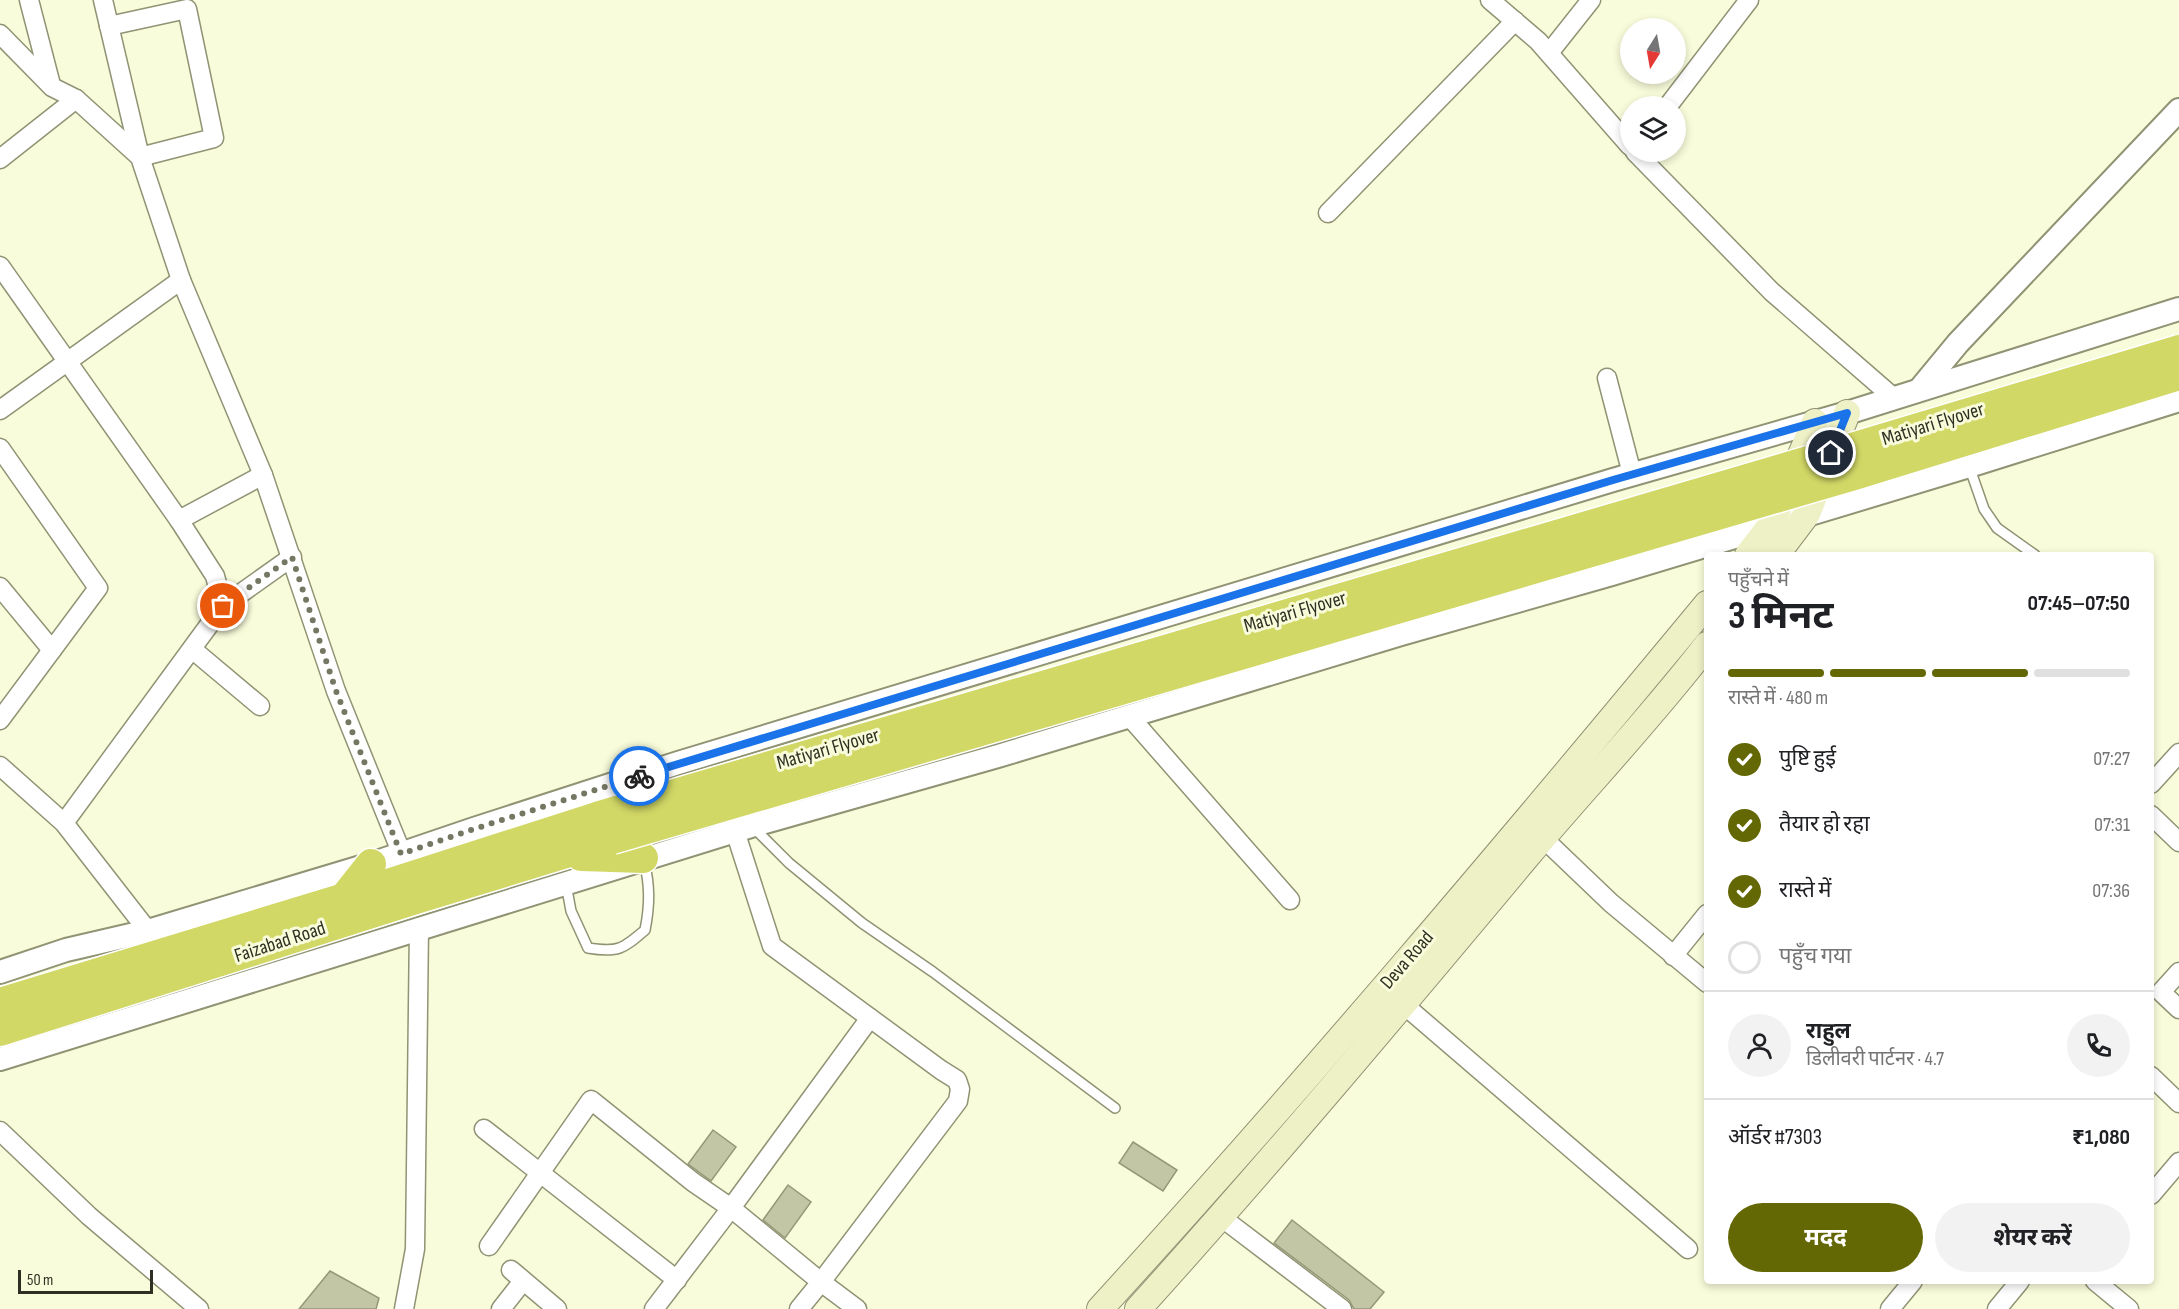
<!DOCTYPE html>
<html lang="hi">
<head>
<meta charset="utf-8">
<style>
  body { margin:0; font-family:"Sofia Sans Condensed","Noto Sans Devanagari",sans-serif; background:#f2f2f2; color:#202124; height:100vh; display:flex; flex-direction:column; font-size:22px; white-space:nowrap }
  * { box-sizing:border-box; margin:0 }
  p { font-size:20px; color:#757577 }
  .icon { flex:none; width:33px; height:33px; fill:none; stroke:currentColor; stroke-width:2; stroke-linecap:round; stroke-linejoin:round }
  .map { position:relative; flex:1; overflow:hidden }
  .side { position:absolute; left:1704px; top:552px; width:450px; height:732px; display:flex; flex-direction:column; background:#fff; border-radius:6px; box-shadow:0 3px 9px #0003 }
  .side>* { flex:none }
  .needle { width:39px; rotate:191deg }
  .tools { position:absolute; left:1620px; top:18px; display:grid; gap:12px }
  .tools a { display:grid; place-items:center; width:66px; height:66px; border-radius:50%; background:#fff; box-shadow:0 3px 9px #0003; font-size:30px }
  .scale { position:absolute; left:18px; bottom:15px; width:135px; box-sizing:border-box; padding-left:6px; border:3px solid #2f3023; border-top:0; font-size:16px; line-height:21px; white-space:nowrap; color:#2f3023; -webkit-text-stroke:4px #f9fcda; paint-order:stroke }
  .pin { position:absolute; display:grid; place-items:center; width:51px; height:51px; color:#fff; margin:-26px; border:3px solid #fff; border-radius:50%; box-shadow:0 2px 6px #0007 }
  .courier { position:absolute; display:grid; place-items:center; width:60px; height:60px; margin:-30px; border:4px solid #1a73e8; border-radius:50%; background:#fff; color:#222; box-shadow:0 2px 8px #0007 }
  .overview em { font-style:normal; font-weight:700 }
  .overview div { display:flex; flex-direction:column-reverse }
  .overview { display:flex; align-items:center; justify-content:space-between; height:102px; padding:0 24px }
  h1 { font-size:39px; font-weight:700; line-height:45px }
  .bar { display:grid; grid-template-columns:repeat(4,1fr); gap:9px 6px; align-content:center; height:72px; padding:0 24px }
  .bar i { height:8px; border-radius:4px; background:#e0e0e0 }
  .bar .selected { background:#636704 }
  .bar p { grid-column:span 4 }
  .line { display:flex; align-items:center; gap:15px; padding:0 24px; border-top:2px solid #e0e0e0 }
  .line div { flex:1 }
  .round { display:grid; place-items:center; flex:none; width:63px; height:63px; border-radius:32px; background:#f2f2f2 }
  ol { padding:0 24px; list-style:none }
  li { display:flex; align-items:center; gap:18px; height:66px }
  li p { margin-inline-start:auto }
  li .icon { padding:6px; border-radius:50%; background:#636704; color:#fff; stroke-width:4 }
  li:last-child { color:#757577 }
  li i { width:33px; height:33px; border:3px solid #e0e0e0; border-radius:50% }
  .primary-button { display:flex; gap:12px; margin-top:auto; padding:12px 24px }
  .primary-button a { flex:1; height:69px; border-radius:36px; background:#636704; color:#fff; font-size:24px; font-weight:700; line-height:69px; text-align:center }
  .primary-button a+a { background:#f2f2f2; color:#202124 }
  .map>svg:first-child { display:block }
  .building { fill:#c2c6a5; stroke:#959878; stroke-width:1.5 }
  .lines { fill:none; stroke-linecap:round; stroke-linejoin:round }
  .service-casing { stroke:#909374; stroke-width:12 }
  .minor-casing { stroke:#909374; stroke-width:21 }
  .tertiary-casing { stroke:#909374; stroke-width:26 }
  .secondary-casing { stroke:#909374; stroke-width:28 }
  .trunk-casing { stroke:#fff; stroke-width:33 }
  .service { stroke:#fff; stroke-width:9 }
  .minor { stroke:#fff; stroke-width:18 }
  .tertiary { stroke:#fff; stroke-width:22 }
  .secondary { stroke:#eef0c6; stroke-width:26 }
  .trunk { stroke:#d2d866; stroke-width:30 }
  .trunk-bridge-casing { stroke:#fff; stroke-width:33; stroke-linecap:butt }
  .trunk-bridge { stroke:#d2d866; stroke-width:30 }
  .done { stroke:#767763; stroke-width:6; stroke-dasharray:0 10.8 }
  .route { stroke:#1a73e8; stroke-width:8 }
  .labels { text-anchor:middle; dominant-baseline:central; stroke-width:6; stroke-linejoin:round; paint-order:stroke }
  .street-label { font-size:20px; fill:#2f3023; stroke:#f9fcda }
</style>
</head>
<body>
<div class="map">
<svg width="2179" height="1309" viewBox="0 0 2179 1309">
  <rect width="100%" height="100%" fill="#f9fcda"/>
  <g class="building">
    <path d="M713,1130l23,17 -25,34 -23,-17z"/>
    <path d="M1133,1142l44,28 -14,21 -44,-28z"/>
    <path d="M788,1185l23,17 -26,36 -22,-18z"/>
    <path d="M1292,1220l92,72 -14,17h-16l-5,-9 -75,-57z"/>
    <path d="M330,1271l49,27 -3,11h-77z"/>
  </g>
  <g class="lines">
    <g class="service-casing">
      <g id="service">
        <path d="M1969,466l15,43 13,19 38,27"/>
        <path d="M753,827l36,36 73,60 71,49 182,136"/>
        <path d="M566,884l5,27 17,37c30,5 35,1 57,-18 5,-25 5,-45 -1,-69"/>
      </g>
    </g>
    <g class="minor-casing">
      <g id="minor">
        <path d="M29,0l22,85"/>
        <path d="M103,0l37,157 41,123 82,195 73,216 70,173"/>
        <path d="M1490,0l48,41 92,105"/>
        <path d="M0,34l52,53 24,12 64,58 74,-19 -27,-129 -78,17"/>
        <path d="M1549,53l42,-53"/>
        <path d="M1668,106l81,-106"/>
        <path d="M1635,152l137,140 122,106"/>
        <path d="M0,159l76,-60"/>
        <path d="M1328,213l187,-192"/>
        <path d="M0,266l179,254 36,56 8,30"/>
        <path d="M1607,378l25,96"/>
        <path d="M0,410l181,-130"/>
        <path d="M0,448l98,140 -98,132"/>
        <path d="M179,520l84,-45"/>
        <path d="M0,587l52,63"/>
        <path d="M192,649l68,57"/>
        <path d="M1129,716l161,184"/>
        <path d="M0,766l64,57 84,108"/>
        <path d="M2151,784l28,-31"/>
        <path d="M2151,815l28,27"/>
        <path d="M64,823l159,-217 69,-49"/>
        <path d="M735,831l37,115 169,124 16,10 3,9 -2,12 -137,181 36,27"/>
        <path d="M1543,838l68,65 96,80"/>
        <path d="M1673,956l34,-42"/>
        <path d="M2179,972l-18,20 18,17"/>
        <path d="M1403,1004l285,245"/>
        <path d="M2151,1076l28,27"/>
        <path d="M484,1129l193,151"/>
        <path d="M0,1131l89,85 110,93"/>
        <path d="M2151,1195l28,-33"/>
        <path d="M1221,1217l121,92"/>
        <path d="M489,1246l102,-146 102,82 38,26 139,-190"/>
        <path d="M511,1270l46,39"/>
        <path d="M2095,1281l34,28"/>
        <path d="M404,1309l11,-60 4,-322"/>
        <path d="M501,1309l22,-28"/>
        <path d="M654,1309l77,-101 90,74 -22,27"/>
        <path d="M1890,1309l23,-28"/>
        <path d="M1997,1309l23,-28"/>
      </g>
    </g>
    <g class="tertiary-casing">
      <g id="tertiary">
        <path d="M1920,389l38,-46 221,-233"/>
        <path d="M0,972l66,-22 82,-19 223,-67 103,-35 204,-66 935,-283 234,-67 332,-104"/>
        <path d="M0,1059l751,-233 247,-70 403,-122 211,-60 357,-108 210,-66"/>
      </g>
    </g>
    <g class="secondary-casing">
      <g id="secondary">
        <path d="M1748,555l23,-30 44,-103"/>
        <path d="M1776,555l31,-41 40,-101"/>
        <path d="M1100,1309c209,-229 409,-466 607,-705"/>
        <path d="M1138,1309c134,-148 262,-301 390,-454 59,-70 123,-137 179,-210"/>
      </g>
    </g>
    <g class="trunk-casing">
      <g id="trunk">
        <path d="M581,856l62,2"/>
        <path d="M344,898l27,-34"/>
        <path d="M0,1003l344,-105 256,-82"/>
        <path d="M0,1031l416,-132 196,-60"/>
      </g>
    </g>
    <use href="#service" class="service"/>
    <use href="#minor" class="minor"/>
    <use href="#tertiary" class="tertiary"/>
    <use href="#secondary" class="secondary"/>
    <use href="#trunk" class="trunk"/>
    <g class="trunk-bridge-casing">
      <g id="trunk-bridge">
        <path d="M600,816l1212,-356 367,-110"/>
        <path d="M612,839l1242,-364 325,-100"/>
      </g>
    </g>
    <use href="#trunk-bridge" class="trunk-bridge"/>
  </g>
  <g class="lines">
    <path class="done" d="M223,606l69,-49 44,134 65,163 73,-25 165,-53"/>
    <path class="route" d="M639,776l974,-296 234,-67 -16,40"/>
  </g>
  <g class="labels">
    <g class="street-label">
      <text transform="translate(1933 424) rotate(-17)">Matiyari Flyover</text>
      <text transform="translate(1295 612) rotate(-16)">Matiyari Flyover</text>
      <text transform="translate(828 749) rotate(-16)">Matiyari Flyover</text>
      <text transform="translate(280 942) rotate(-18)">Faizabad Road</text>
      <text transform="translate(1407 960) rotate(-49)">Deva Road</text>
    </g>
  </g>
</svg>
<div class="tools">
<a><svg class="needle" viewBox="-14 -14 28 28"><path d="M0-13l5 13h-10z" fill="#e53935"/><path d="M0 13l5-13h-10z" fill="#757577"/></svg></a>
<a><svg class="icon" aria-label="layers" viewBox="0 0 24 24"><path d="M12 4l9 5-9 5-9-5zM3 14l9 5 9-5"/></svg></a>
</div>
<div class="scale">50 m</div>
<div class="pin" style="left:223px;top:606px;background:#ea580c"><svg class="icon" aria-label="bag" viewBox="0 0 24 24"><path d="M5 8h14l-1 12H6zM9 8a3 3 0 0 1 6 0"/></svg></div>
<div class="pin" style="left:1831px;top:453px;background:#1f2937"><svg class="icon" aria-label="home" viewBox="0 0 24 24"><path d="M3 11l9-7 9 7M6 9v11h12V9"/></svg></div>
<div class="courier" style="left:639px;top:776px"><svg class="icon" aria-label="bike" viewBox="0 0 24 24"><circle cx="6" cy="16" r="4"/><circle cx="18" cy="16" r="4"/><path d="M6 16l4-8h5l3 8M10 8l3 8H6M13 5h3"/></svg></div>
<section class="side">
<div class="overview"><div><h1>3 मिनट</h1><p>पहुँचने में</p></div><em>07:45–07:50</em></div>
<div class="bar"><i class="selected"></i><i class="selected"></i><i class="selected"></i><i></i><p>रास्ते में · 480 m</p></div>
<ol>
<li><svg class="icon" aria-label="check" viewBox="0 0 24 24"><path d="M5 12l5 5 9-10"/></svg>पुष्टि हुई<p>07:27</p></li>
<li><svg class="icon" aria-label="check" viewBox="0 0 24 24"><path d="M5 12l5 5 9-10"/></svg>तैयार हो रहा<p>07:31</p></li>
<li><svg class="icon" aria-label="check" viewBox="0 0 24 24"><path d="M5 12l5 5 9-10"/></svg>रास्ते में<p>07:36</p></li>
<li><i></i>पहुँच गया</li>
</ol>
<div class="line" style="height:108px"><a class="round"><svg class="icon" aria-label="person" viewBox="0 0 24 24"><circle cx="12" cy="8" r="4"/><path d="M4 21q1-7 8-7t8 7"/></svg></a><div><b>राहुल</b><p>डिलीवरी पार्टनर · 4.7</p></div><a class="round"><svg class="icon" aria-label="phone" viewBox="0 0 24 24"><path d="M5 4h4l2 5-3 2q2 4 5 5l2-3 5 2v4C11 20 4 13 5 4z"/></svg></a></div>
<div class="line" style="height:78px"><div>ऑर्डर #7303</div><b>₹1,080</b></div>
<div class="primary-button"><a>मदद</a><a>शेयर करें</a></div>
</section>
</div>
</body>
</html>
